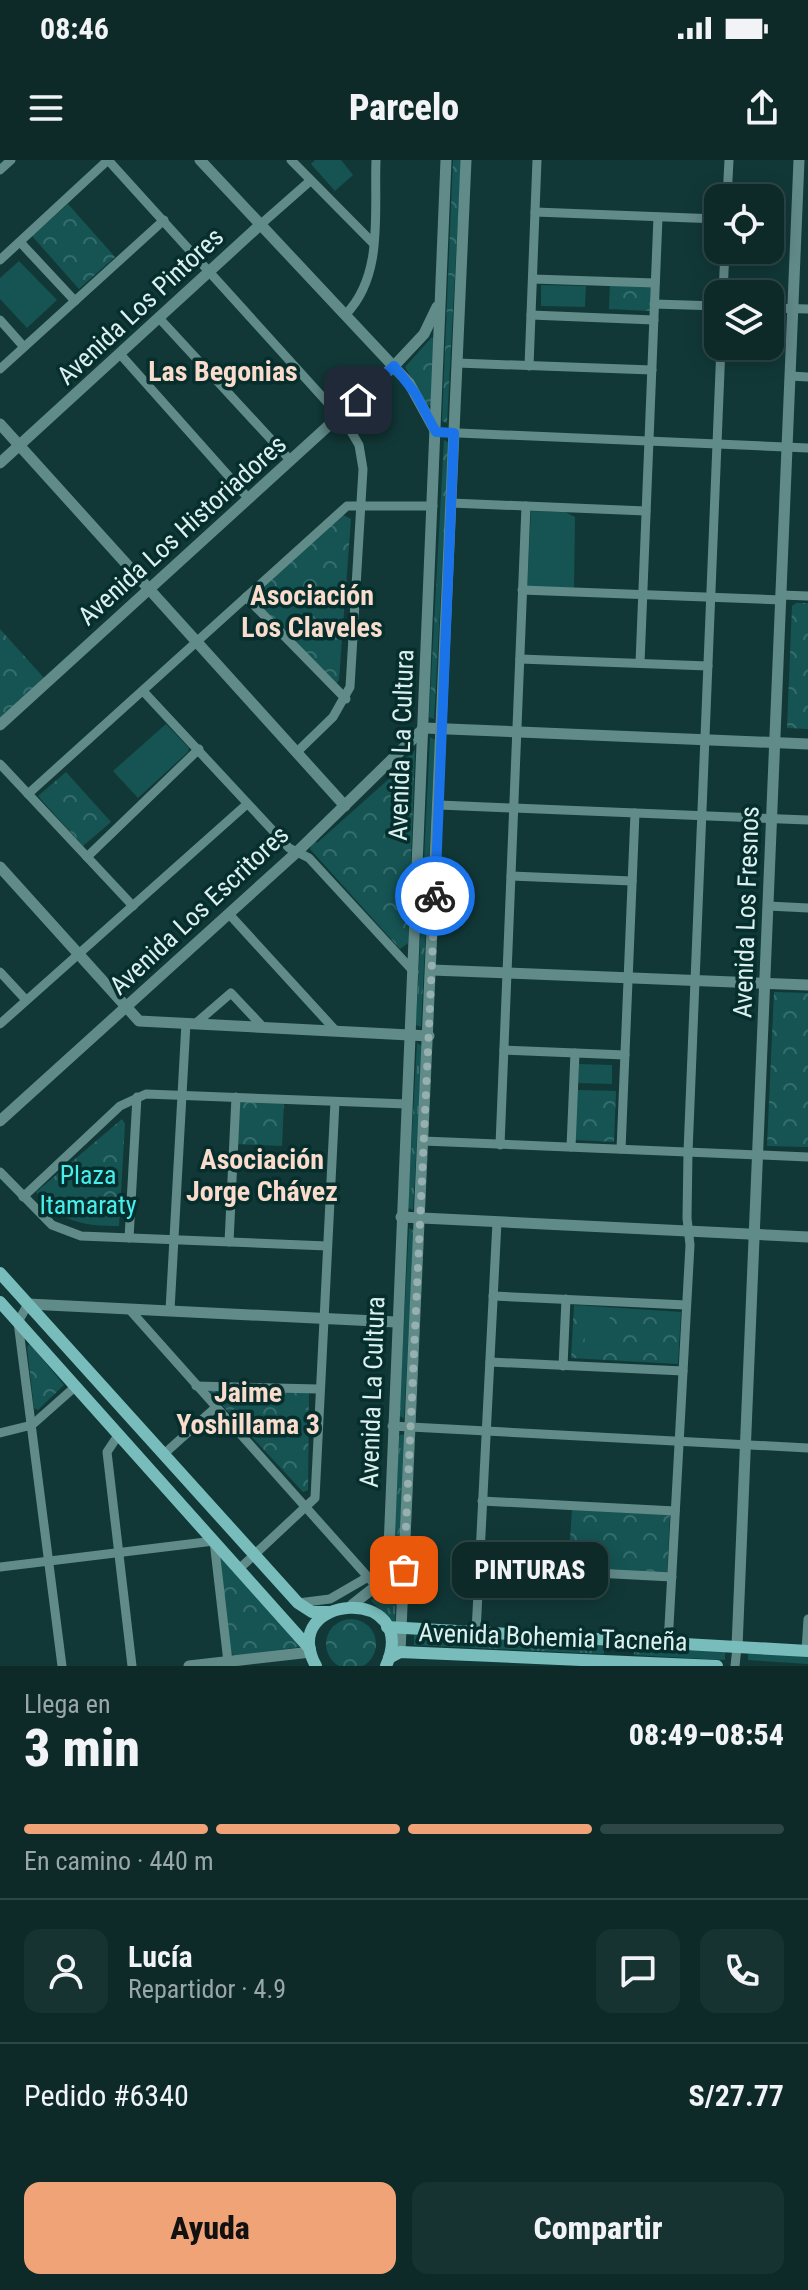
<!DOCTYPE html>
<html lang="es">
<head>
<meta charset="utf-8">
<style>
  body { margin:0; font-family:"Roboto Condensed",sans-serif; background:#163231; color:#f1f3f6; height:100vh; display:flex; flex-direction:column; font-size:30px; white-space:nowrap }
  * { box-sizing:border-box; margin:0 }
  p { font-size:26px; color:#9aa7a8 }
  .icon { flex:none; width:44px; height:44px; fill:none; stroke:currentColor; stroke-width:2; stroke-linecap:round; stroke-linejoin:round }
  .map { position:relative; height:1506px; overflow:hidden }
  .side { display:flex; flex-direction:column; background:#0d2a29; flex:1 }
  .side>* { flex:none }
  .buttons { position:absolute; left:704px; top:24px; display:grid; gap:16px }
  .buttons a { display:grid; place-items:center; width:80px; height:80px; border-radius:16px; background:#0d2a29; box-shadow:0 4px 20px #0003,0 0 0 2px #2d4646; font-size:40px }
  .pin { position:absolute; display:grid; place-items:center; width:68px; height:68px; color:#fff; margin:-34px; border-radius:16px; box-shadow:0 4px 12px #0006 }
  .courier { position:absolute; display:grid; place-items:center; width:80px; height:80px; margin:-40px; border:6px solid #1a73e8; border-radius:50%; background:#fff; color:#222; box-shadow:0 2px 10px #0007 }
  .bubble { position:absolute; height:56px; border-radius:16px; background:#0d2a29; box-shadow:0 4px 20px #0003,0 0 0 2px #2d4646; font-size:26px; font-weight:800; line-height:56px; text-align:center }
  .overview em { font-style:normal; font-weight:800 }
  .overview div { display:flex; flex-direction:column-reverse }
  .overview { display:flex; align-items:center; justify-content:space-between; height:136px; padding:0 24px }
  h1 { font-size:52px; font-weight:800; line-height:60px }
  .bar { display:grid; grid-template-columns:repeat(4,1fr); gap:12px 8px; align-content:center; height:96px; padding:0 24px }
  .bar i { height:10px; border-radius:6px; background:#2d4646 }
  .bar .on { background:#efa377 }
  .bar p { grid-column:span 4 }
  .line { display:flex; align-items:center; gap:20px; padding:0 24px; border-top:2px solid #2d4646 }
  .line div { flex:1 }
  .round { display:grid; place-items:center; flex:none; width:84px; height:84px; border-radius:16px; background:#163231 }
  .cta { display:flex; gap:16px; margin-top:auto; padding:16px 24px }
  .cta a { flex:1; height:92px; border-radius:16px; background:#efa377; color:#111; font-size:32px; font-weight:800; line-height:92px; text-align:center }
  .cta a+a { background:#163231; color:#f1f3f6 }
  .status { display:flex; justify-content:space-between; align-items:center; height:56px; padding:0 40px; background:#0d2a29; direction:ltr }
  .status svg { height:22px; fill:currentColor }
  header { display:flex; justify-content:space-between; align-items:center; height:104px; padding:0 24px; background:#0d2a29; font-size:36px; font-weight:800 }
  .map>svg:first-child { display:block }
  .grass { fill:url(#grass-tufts) }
  .park { fill:url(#park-crowns) }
  .pitch { fill:#155453 }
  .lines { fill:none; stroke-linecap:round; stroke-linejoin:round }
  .minor { stroke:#618b89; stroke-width:9 }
  .tertiary { stroke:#618b89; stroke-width:11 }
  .secondary { stroke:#78bdbb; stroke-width:12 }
  .done { stroke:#95b0af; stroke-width:8; stroke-dasharray:0 14.4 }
  .route { stroke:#1a73e8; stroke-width:10 }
  .labels { text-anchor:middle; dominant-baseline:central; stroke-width:7; stroke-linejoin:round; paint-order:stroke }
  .street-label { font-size:26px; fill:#dcf1ef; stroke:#052e2d }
  .park-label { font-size:26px; fill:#48eeeb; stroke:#052e2d }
  .neighbourhood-label { font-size:28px; font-weight:bold; fill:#fadccc; stroke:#052e2d }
</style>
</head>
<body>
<div class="status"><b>08:46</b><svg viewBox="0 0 49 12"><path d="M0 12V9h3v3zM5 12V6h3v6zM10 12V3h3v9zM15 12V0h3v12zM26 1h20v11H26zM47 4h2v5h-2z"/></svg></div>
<header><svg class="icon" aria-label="menu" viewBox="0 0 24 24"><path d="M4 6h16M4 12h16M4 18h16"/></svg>Parcelo<svg class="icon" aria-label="share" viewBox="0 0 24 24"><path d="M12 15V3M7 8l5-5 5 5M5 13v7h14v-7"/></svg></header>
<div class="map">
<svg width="808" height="1506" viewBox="0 0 808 1506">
  <defs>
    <pattern id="grass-tufts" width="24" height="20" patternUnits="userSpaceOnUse" patternTransform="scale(2)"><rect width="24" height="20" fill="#155453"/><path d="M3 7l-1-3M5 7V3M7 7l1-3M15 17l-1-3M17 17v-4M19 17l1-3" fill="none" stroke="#366d6c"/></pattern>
    <pattern id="park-crowns" width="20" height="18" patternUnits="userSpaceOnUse" patternTransform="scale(2)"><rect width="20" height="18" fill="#155453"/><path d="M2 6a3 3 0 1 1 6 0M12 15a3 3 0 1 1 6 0" fill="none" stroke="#366d6c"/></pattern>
  </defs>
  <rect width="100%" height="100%" fill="#113837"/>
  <g class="grass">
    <path d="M430,577l5,3 -14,287 -5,-2z"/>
    <path d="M417,883l5,3 -9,164 -5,-2z"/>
    <path d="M409,1068l5,3 -10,187 -5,-2z"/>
    <path d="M403,1274l2,3 -10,186 -24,-22 14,-14 8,-23 6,-128z"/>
    <path d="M414,1475l190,9v10l-190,-9z"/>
    <path d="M634,1486l91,4v10l-91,-5z"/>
    <path d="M748,1492l60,3v9l-60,-4z"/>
  </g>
  <g class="park">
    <path d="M453,0h8l-14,263 -5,-2z"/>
    <path d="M68,44l47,53 -36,32 -47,-53z"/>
    <path d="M610,122l41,1 -1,28 -41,-2z"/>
    <path d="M432,177l5,3 -4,64 -5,2 -23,-39z"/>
    <path d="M444,280l5,3 -15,276 -5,-2z"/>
    <path d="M341,354l10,5 -12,161 -3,4 -85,-83 1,-8z"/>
    <path d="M796,443h12v126l-21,-1 5,-122z"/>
    <path d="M0,469l44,49 -44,40z"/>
    <path d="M415,590l-7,193 -8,6 -90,-100 4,-9 3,3 83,-74 -3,-3z"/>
    <path d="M66,612l45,50 -28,24 -45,-50z"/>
    <path d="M774,832l34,1v154l-41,-1z"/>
    <path d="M576,930l40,1 -2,51 -39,-2z"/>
    <path d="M237,939l47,2 -2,45 -47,-2z"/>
    <path d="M122,959l3,5 -6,102c-36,0 -60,-4 -83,-34z"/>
    <path d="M574,1145l107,7 -3,52 -107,-6z"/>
    <path d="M30,1184l34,41 -26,25 -4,-2 -7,-61z"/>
    <path d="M209,1231l100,1 -1,98 -5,2z"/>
    <path d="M572,1349l98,4 -3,60 -99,-4z"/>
    <path d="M221,1393l75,87 3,7 -63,9 -6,-3 -13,-96z"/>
    <circle cx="351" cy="1484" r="25"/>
  </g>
  <g class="pitch">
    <path d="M315,0h26l12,15 -18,16 -24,-27z"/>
    <path d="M19,101l38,39 -30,28 -27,-29v-21z"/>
    <path d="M541,125l45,1 -1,21 -44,-1z"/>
    <path d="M531,351l34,1 10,5 -1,71 -47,-1z"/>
    <path d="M166,564l23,24 -1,4 -50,46 -25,-27z"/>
    <path d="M579,904l33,1v19l-34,-1z"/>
    <path d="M64,1024l33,18 -11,18 -32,-17z"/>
    <path d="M586,1151l24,1 -2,42 -24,-1z"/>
    <path d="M281,1235l25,1 -1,41h-25z"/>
  </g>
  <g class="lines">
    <g class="minor">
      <path d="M108,0l238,263 13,22 4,24 -13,218 -17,30 -35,34"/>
      <path d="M291,0l82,83"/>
      <path d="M0,10l11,-10"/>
      <path d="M727,38l2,-38"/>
      <path d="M535,52l183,7"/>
      <path d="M260,65l50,-44"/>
      <path d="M20,82l55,59"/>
      <path d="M0,100l108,-100"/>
      <path d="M533,119l122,4"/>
      <path d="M723,134l2,-44"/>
      <path d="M654,144l64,2"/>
      <path d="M770,148l38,1"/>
      <path d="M346,154c38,-39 28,-102 30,-154"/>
      <path d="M531,155l123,5"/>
      <path d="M159,158l132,143"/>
      <path d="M0,160l24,27"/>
      <path d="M120,194l129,145"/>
      <path d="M457,203l195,7"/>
      <path d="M529,206l8,-206"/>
      <path d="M0,209l164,-149"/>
      <path d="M790,216l18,1"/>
      <path d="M436,272l372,16"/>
      <path d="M451,343l195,8"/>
      <path d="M522,430l259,10"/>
      <path d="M781,435l27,1"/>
      <path d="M246,437l100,102"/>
      <path d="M520,499l188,7"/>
      <path d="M640,503l18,-446"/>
      <path d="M143,531l146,157 20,10 105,114"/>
      <path d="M0,604l133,142"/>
      <path d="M28,634l319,-288h86"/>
      <path d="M439,645l369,15"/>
      <path d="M87,697l112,-108"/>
      <path d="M511,716l121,5"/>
      <path d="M768,746l40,2"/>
      <path d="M229,754l107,117"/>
      <path d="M0,812l26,28"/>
      <path d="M0,864l247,-220"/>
      <path d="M195,864l36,-31 32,34"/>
      <path d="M504,890l121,5"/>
      <path d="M423,981l385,16"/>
      <path d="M500,985l26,-639"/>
      <path d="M571,987l4,-94"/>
      <path d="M621,989l14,-336"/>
      <path d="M0,1012l52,53 29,11 246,10"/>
      <path d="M23,1037l97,-91 26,-12 261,10"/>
      <path d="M129,1078l8,-141"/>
      <path d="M229,1082l7,-145"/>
      <path d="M493,1136l193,9"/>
      <path d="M28,1144l-10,18 44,344"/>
      <path d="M129,1149l247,277"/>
      <path d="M170,1150l16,-287"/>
      <path d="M490,1202l193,9"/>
      <path d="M563,1206l3,-67"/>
      <path d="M196,1226l123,3"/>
      <path d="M392,1266l416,22"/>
      <path d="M0,1273l32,-8 44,-39"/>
      <path d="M119,1274l-12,18 25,214"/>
      <path d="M164,1294l52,-47"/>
      <path d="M482,1341l193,10"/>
      <path d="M0,1407l214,-26 14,121"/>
      <path d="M479,1407l193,10"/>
      <path d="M239,1409l76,-71 20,-396"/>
      <path d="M298,1443l32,-4 38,-22"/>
      <path d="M476,1472l21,-410"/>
      <path d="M668,1484l22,-399 -3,-27 1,-66 33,-806"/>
      <path d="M806,1491l2,-32"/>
      <path d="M735,1506l2,-19"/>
    </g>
    <g class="tertiary">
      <path d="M200,0l209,223 27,49"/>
      <path d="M0,264l345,382"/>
      <path d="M0,303l260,-238"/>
      <path d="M0,565l394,-359 30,-32 13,-27"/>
      <path d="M424,568l384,16"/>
      <path d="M0,707l139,154 290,15"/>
      <path d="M432,810l376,15"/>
      <path d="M0,961l297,-269 127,-124"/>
      <path d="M401,1057l407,20"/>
      <path d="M28,1144l368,18"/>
      <path d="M352,1445l24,-19 13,-38 57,-1388"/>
      <path d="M737,1487l62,-1487"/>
      <path d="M400,1492l66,-1492"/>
      <path d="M189,1506l122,-14"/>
    </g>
    <g class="secondary">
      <path d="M0,1113l298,330 14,9h16"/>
      <path d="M0,1142l310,347"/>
      <path d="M387,1467l421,24"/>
      <path d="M389,1498l11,-6 317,14"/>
      <path d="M316,1506c-40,-73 106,-82 70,0"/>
    </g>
  </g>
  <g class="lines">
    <path class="done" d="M404,1410l31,-674"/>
    <path class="route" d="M358,240l36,-34 21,27 21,39 18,1 -19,463"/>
  </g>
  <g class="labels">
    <g class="street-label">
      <text transform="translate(140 146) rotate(-43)">Avenida Los Pintores</text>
      <text transform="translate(182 370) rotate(-42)">Avenida Los Historiadores</text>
      <text transform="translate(401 585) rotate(-88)">Avenida La Cultura</text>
      <text transform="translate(199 750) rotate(-43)">Avenida Los Escritores</text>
      <text transform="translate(746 752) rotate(-88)">Avenida Los Fresnos</text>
      <text transform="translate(372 1232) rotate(-88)">Avenida La Cultura</text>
      <text transform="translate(553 1477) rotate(2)">Avenida Bohemia Tacneña</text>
    </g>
    <g class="park-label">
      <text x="88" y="1015">Plaza<tspan x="88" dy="30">Itamaraty</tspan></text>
    </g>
    <g class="neighbourhood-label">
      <text x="223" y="211">Las Begonias</text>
      <text x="312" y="435">Asociación<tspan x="312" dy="32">Los Claveles</tspan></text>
      <text x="262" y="999">Asociación<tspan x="262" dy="32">Jorge Chávez</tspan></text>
      <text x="248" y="1232">Jaime<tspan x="248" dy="32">Yoshillama 3</tspan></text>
    </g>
  </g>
</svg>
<div class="buttons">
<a><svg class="icon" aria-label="locate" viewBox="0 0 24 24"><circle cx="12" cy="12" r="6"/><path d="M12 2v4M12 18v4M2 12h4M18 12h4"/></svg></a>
<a><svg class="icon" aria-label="layers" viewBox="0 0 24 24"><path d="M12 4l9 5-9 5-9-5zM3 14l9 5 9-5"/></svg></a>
</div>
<div class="pin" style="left:404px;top:1410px;background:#ea580c"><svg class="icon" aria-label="bag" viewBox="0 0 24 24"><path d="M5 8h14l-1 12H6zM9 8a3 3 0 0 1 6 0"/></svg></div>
<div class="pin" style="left:358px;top:240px;background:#1f2937"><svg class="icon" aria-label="home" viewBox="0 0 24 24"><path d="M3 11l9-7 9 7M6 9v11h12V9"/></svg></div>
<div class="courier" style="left:435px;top:736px"><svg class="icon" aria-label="bike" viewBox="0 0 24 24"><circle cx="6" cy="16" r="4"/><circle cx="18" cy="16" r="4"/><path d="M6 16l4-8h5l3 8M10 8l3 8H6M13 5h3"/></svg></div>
<div class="bubble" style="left:452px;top:1382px;width:156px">PINTURAS</div>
</div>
<section class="side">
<div class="overview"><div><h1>3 min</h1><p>Llega en</p></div><em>08:49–08:54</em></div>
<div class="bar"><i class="on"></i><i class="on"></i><i class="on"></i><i></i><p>En camino · 440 m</p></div>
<div class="line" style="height:144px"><a class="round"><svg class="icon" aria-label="person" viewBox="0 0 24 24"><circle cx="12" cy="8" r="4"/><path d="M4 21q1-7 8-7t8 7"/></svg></a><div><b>Lucía</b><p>Repartidor · 4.9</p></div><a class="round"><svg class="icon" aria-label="chat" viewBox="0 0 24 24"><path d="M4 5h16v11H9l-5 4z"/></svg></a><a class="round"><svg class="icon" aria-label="phone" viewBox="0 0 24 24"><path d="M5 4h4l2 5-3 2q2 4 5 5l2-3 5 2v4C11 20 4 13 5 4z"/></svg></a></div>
<div class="line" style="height:104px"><div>Pedido #6340</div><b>S/27.77</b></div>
<div class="cta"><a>Ayuda</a><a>Compartir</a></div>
</section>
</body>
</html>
